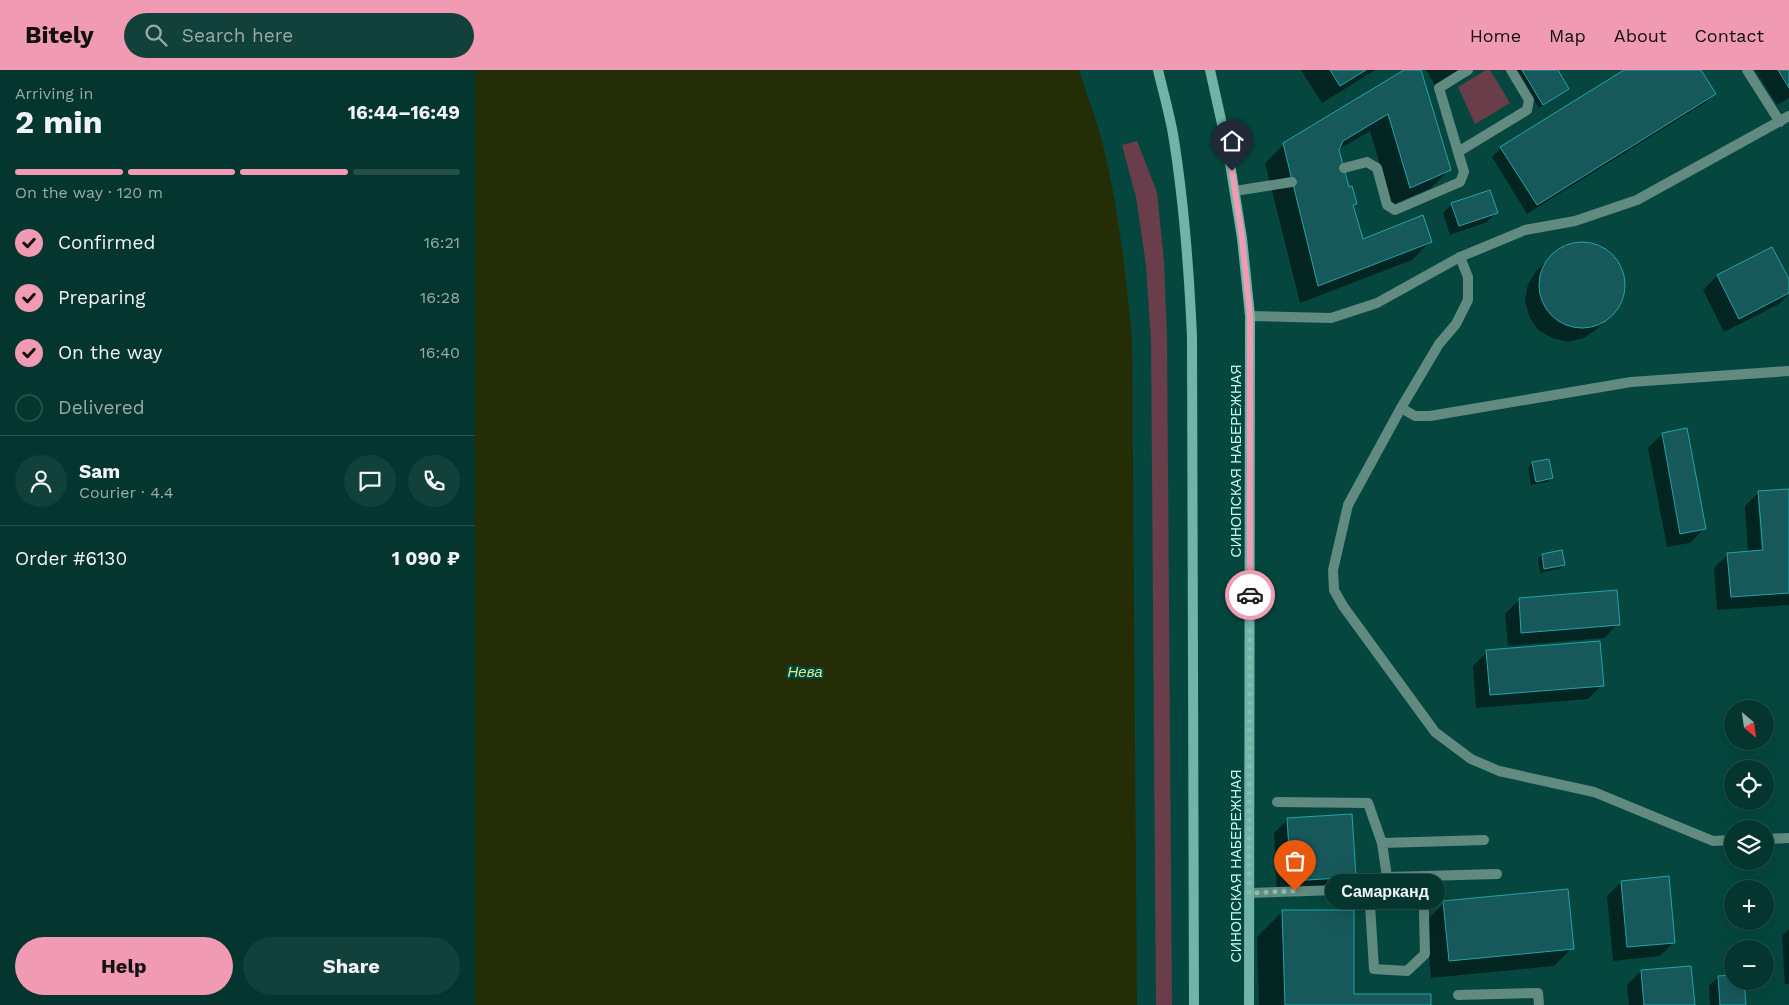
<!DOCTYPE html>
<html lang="en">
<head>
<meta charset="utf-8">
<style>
  body { margin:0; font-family:"Work Sans",sans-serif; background:#12403a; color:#f1f3f6; height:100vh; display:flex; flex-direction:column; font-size:19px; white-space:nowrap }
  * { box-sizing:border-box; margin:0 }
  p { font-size:16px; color:#97abaa }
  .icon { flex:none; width:28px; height:28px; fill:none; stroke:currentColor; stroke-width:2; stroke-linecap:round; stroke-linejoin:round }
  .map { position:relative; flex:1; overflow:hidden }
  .side { display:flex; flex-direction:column; background:#04352e; width:475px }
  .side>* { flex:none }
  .needle { width:32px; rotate:151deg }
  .buttons { position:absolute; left:1249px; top:630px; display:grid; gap:10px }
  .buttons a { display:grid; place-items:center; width:50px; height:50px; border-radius:50%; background:#04352e; box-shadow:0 5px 20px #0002,0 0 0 1px #25504a; font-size:25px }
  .pin { position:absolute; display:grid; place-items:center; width:42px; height:42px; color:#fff; margin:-51px -21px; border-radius:50% 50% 50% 0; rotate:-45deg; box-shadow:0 0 5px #0007 }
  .pin .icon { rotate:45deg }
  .courier { position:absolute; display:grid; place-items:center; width:50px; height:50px; margin:-25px; border:4px solid #f09ab4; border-radius:50%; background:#fff; color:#222; box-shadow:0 1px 6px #0007 }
  .bubble { position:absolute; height:35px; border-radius:18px; background:#04352e; box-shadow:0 5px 20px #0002,0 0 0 1px #25504a; font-size:16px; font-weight:700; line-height:35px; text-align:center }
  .headline em { font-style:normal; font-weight:700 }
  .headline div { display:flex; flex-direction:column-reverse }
  .headline { display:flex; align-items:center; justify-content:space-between; height:85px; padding:0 15px }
  h1 { font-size:32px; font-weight:700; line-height:38px }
  .bar { display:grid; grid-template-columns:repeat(4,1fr); gap:8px 5px; align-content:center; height:60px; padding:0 15px }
  .bar i { height:6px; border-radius:4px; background:#25504a }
  .bar .on { background:#f09ab4 }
  .bar p { grid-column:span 4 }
  .line { display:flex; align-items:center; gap:12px; padding:0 15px; border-top:1px solid #25504a }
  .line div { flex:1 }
  .round { display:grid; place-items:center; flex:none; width:52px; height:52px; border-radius:26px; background:#12403a }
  ol { padding:0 15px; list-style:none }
  li { display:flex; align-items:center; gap:15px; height:55px }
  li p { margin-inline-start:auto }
  li .icon { padding:5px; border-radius:50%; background:#f09ab4; color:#111; stroke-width:4 }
  li:last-child { color:#97abaa }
  li i { width:28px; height:28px; border:2px solid #25504a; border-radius:50% }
  .cta { display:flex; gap:10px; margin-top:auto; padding:10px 15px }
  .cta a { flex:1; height:58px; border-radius:30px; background:#f09ab4; color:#111; font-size:20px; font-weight:700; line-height:58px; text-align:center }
  .cta a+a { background:#12403a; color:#f1f3f6 }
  header { display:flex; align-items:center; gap:30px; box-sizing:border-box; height:70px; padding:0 25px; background:#f09ab4; color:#111 }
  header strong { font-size:24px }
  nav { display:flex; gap:28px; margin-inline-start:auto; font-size:18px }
  .search { width:350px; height:45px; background:#12403a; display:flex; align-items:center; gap:12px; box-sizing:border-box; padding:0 18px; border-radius:28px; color:#97abaa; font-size:19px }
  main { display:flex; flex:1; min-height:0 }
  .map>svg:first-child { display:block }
  .green { fill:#6a3d4b }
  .water { fill:#252d07 }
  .shadow { fill:#0007; fill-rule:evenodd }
  .building { fill:#17585b; stroke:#23a5ab }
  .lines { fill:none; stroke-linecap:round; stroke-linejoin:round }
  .service { stroke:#618a81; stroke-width:10 }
  .secondary { stroke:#71b4a7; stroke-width:10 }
  .done { stroke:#84bcb2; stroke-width:5; stroke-dasharray:0 9 }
  .route { stroke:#f09ab4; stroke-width:6 }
  .labels { text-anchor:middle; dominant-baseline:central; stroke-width:4.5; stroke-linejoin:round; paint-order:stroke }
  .street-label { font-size:14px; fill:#c9fbf0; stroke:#05473e }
  .water-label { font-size:15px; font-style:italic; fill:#d5ec8a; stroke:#05473e }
</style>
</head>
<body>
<header>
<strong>Bitely</strong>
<div class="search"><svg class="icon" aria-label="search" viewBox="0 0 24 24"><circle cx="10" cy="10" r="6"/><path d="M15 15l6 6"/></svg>Search here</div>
<nav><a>Home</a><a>Map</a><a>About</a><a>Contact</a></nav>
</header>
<main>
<section class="side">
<div class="headline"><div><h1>2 min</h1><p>Arriving in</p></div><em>16:44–16:49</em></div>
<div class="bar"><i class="on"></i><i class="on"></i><i class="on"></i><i></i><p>On the way · 120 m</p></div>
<ol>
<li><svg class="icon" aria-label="check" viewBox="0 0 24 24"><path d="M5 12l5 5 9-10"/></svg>Confirmed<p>16:21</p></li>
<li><svg class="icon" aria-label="check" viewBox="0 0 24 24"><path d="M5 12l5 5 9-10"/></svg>Preparing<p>16:28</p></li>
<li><svg class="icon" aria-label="check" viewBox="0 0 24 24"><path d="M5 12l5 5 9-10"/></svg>On the way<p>16:40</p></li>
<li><i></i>Delivered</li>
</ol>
<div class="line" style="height:90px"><a class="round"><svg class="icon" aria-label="person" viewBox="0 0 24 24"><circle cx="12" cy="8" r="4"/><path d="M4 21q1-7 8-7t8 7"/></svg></a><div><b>Sam</b><p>Courier · 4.4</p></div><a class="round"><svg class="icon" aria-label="chat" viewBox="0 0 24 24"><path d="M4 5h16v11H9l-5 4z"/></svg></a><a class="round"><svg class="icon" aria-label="phone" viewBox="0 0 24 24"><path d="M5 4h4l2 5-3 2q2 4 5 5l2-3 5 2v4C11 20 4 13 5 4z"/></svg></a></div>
<div class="line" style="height:65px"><div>Order #6130</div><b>1 090 ₽</b></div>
<div class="cta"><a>Help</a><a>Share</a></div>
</section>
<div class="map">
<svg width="1314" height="935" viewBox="0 0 1314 935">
  <rect width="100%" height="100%" fill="#05473e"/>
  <g class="green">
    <path d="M1011,0h4l20,33 -35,21 -17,-37z"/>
    <path d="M662,71l20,51 7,70 3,76 5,667h-16l-5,-666 -5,-74 -10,-68 -14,-52z"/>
  </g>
  <path class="water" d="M0,0h604c8,26 19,53 25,80 15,62 22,125 28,188l5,667h-662z"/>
  <g class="shadow">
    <path d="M826,0h74l-53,33z"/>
    <path d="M931,0h14l29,100 -18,18 -39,17 -22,-74 -32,19 10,38 8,15 -3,4 9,34 68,1 -18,18 -112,43 -35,-140 19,-19z"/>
    <path d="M951,0h35l-26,15z"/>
    <path d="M1040,0h41l12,19 -29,19z"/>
    <path d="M1151,0h73l15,24 -9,9 -178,111 -35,-57 9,-9z"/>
    <path d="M1280,0h34v28l-12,7z"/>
    <path d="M977,134l44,9 -9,9 -37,13 -7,-22z"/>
    <path d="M1106,173l16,3 14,9 9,13 4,16 -3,16 -9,14 -15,15 -13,9 -16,4 -16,-4 -14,-8 -9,-14 -4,-16 3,-16 9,-14 15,-14 13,-9z"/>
    <path d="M1297,178l17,34v12l-10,10 -55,28 -21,-42 14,-14z"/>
    <path d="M1187,364l42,95 -14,14 -23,4 -19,-99z"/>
    <path d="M1057,393l20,14 -4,5 -17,3 -3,-17z"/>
    <path d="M1314,420v115l-72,5 -3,-42 14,-14 20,-1 -3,-47 14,-14zM1283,433h3l3,53 -2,1z"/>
    <path d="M1067,485l22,10 -5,4 -19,4 -2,-14z"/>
    <path d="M1044,530l99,24 -14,14 -96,8 -3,-32z"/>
    <path d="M1012,582l115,33 -14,14 -112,9 -3,-42z"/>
    <path d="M813,749l66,58 -14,14 -63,3 -3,-61z"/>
    <path d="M1146,812l53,60 -14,14 -47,5 -6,-65z"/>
    <path d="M969,833l128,45 -18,18 -123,12 -5,-57z"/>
    <path d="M808,841l70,84 76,10h-170l-2,-68z"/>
    <path d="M1314,859v55h-4l-3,-48z"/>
    <path d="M1166,901l52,34h-64l-2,-20z"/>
    <path d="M1243,907l15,4 12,24h-35l-1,-19z"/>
  </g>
  <g class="building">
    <path d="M855,0h36l-26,16z"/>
    <path d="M929,0h17l30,100 -41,18 -22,-74 -45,27 -4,9 10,37 3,-1 5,18 -4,1 10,34 60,-24 9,27 -114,44 -35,-143z"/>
    <path d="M1047,0h36l11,19 -26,16z"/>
    <path d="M1149,0h77l15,24 -179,111 -37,-58z"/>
    <path d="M1303,0h11v18z"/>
    <path d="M1015,120l8,23 -39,13 -8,-23z"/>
    <circle cx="1107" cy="215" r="43"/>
    <path d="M1297,177l17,32v14l-50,26 -22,-44z"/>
    <path d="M1212,358l19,101 -26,5 -18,-101z"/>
    <path d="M1074,389l4,19 -17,4 -4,-20z"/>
    <path d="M1314,419v104l-58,4 -4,-44 36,-3 -5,-59z"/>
    <path d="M1087,480l3,15 -21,4 -2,-15z"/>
    <path d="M1142,520l3,35 -99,8 -2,-35z"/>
    <path d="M1125,571l4,45 -114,9 -4,-45z"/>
    <path d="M877,744l4,63 -65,4 -4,-63z"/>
    <path d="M1194,806l6,67 -48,4 -6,-66z"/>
    <path d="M1093,819l6,60 -125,12 -6,-60z"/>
    <path d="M807,840h72v84h77v11h-146z"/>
    <path d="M1216,896l4,39h-51l-3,-35z"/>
    <path d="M1258,905v6h11l2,24h-26l-2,-29z"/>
  </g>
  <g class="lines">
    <g class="service">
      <path d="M1272,0l33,52"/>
      <path d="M983,82l69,-42 2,-10 -18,-30"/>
      <path d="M869,98l23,-6 10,6 10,37 8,5 65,-28 4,-10 -25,-84 29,-18"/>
      <path d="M760,121l57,-9"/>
      <path d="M985,187l8,20v23l-12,24 -17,20 -38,64 -53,97 -15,65 1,20 9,16 92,126 36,27 28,12 95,21 119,49 20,-1"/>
      <path d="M775,246l81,2 46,-15 83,-46 65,-27 50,-9 62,-21 152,-84"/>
      <path d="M926,338l14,8h15l201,-34 158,-11"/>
      <path d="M802,732l91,1 14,40"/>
      <path d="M1290,769l24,-1"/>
      <path d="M912,807l110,-3"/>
      <path d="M894,819l5,80 33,2 18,-17 -2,-78"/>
      <path d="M774,823l120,-4 18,-12 -5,-34 102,-3"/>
      <path d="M983,925l80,-2 1,12"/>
    </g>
    <g class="secondary">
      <path d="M683,0c5,21 11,42 15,64 11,67 16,135 19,203l2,668"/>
      <path d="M735,0l18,81 14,87 8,78 -1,689"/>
    </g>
  </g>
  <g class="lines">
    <path class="done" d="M775,525l-1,298 46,-2"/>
    <path class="route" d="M757,101l10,67 8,78v279"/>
  </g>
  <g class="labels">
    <g class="street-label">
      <text transform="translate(761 391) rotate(-90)">СИНОПСКАЯ НАБЕРЕЖНАЯ</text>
      <text transform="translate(761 796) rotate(-90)">СИНОПСКАЯ НАБЕРЕЖНАЯ</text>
    </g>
    <g class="water-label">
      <text x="330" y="602">Нева</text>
    </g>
  </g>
</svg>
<div class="buttons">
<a><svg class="needle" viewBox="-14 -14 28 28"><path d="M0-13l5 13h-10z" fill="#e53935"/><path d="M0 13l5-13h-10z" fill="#97abaa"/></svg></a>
<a><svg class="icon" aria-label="locate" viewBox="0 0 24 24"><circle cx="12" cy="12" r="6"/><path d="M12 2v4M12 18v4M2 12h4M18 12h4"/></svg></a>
<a><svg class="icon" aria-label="layers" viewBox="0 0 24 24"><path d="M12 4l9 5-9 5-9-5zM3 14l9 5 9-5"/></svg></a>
<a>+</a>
<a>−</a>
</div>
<div class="pin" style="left:820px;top:821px;background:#ea580c"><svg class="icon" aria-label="bag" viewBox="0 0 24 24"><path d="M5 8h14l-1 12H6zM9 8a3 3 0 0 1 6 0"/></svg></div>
<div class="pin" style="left:757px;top:101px;background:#1f2937"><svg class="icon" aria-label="home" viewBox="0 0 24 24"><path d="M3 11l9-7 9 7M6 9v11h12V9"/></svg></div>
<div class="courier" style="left:775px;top:525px"><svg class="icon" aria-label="car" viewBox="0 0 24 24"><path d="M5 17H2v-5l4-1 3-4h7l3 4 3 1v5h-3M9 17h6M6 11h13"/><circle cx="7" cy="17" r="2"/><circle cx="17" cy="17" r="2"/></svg></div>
<div class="bubble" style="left:850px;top:804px;width:120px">Самарканд</div>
</div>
</main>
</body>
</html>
